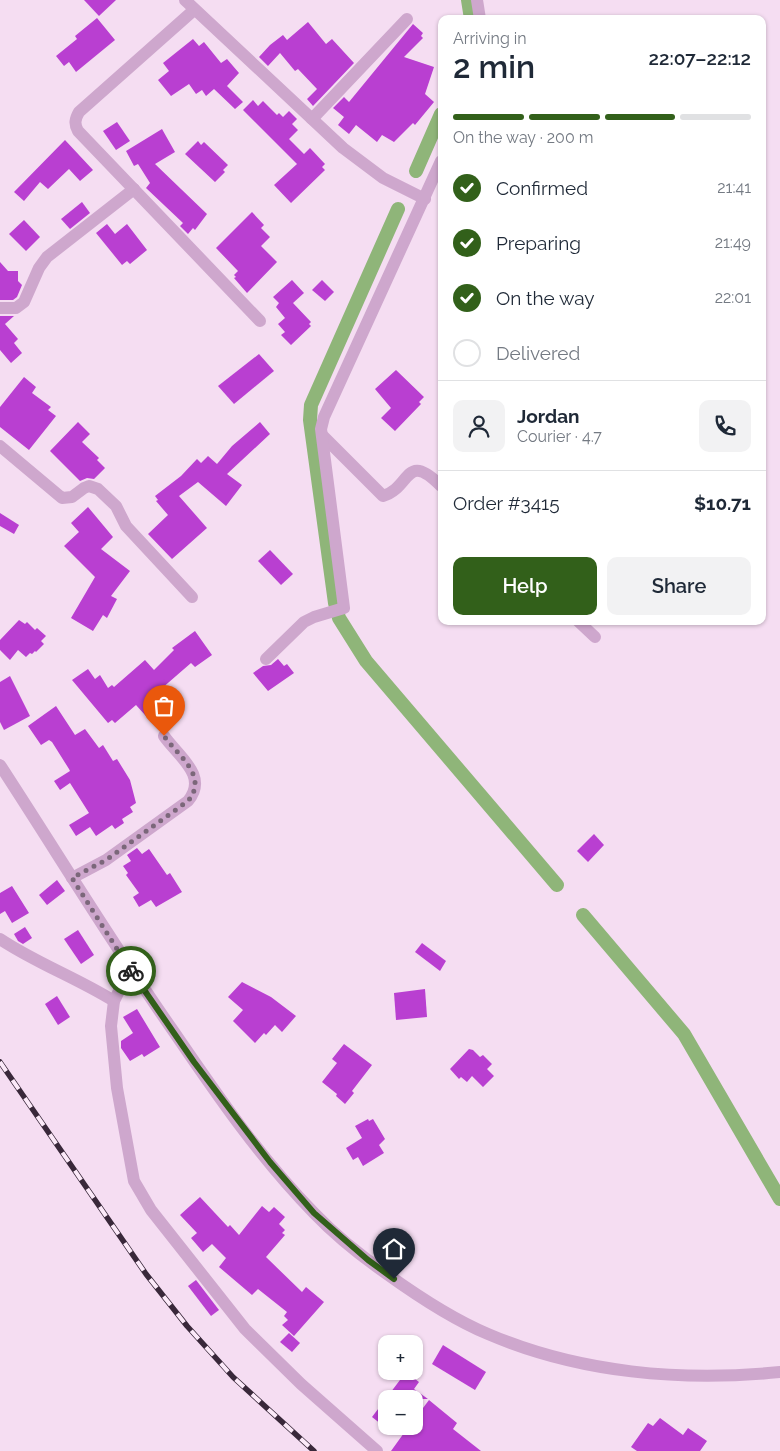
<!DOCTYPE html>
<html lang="en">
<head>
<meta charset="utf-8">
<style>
  body { margin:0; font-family:Raleway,sans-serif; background:#f2f2f3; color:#1f2937; height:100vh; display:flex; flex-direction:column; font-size:19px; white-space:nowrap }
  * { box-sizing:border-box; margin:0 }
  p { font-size:16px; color:#747a83 }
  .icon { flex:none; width:28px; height:28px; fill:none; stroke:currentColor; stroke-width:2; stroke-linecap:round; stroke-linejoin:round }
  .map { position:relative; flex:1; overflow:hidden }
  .side { position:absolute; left:438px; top:15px; width:328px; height:610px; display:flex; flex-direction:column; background:#fff; border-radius:10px; box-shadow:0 1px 4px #0004 }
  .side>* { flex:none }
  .controls { position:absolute; left:378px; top:1335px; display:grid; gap:10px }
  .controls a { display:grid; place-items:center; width:45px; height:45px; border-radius:10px; background:#fff; box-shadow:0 1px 4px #0004; font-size:25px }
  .pin { position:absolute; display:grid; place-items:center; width:42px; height:42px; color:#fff; margin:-51px -21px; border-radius:50% 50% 50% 0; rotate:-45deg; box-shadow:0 0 5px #0007 }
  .pin .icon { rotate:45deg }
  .courier { position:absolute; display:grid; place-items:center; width:50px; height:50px; margin:-25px; border:4px solid #32601a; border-radius:50%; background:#fff; color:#222; box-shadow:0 1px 6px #0007 }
  .headline em { font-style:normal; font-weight:600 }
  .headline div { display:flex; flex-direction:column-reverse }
  .headline { display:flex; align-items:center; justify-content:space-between; height:85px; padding:0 15px }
  h1 { font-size:32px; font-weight:600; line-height:38px }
  .bar { display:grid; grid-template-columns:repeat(4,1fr); gap:8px 5px; align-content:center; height:60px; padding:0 15px }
  .bar i { height:6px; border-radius:4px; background:#e0e1e3 }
  .bar .on { background:#32601a }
  .bar p { grid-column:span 4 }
  .line { display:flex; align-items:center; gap:12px; padding:0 15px; border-top:1px solid #e0e1e3 }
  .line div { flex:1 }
  .round { display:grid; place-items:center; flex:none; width:52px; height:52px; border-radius:10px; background:#f2f2f3 }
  ol { padding:0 15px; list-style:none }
  li { display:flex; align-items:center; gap:15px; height:55px }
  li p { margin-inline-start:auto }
  li .icon { padding:5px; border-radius:50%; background:#32601a; color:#fff; stroke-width:4 }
  li:last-child { color:#747a83 }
  li i { width:28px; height:28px; border:2px solid #e0e1e3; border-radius:50% }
  .button { display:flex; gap:10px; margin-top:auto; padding:10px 15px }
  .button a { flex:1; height:58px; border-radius:10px; background:#32601a; color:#fff; font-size:20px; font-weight:600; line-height:58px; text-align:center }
  .button a+a { background:#f2f2f3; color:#1f2937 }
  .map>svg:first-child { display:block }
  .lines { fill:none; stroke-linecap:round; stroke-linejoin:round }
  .canal { stroke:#8fb579; stroke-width:14 }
  .building { fill:#b93fd1 }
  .minor { stroke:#cea7cd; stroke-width:12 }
  .rail-casing { stroke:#39283a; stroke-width:5.5 }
  .rail { stroke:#fceaf9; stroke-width:4; stroke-dasharray:11; stroke-linecap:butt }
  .done { stroke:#7b677a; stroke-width:5; stroke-dasharray:0 9 }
  .route { stroke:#32601a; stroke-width:6 }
</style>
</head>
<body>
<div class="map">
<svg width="780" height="1451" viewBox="0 0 780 1451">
  <rect width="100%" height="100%" fill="#f5ddf2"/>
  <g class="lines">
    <g class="canal">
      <path d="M468,0l3,19"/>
      <path d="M416,171l25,-57"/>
      <path d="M398,209l-87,196 -1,15 25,183 4,15 27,43 191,224"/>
      <path d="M583,915l101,119 96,165"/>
    </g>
  </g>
  <g class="building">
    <path d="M84,0h32l-17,16z"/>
    <path d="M97,18l18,22 -39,32 -7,-10 -5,4 -8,-10 21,-17 -2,-3z"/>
    <path d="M308,22l18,22 6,-5 22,24 -41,43 -6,-7 10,-10 -19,-20 -3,2 -15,-18 -12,13 -9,-9 11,-12 13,-10 4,5z"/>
    <path d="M413,24l10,9 -2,3 2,2 -19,19 30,10 -9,27 9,8 -19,23 -2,-2 -19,19 -12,-7 -5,7 -21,-17 -7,9 -11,-9 6,-8 -11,-9 11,-11 5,5z"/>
    <path d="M193,39l6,7 5,-4 17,21 6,-4 12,14 -12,13 16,16 -8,7 -21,-20 -8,7 -4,-6 -6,4 -7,-10 -18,12 -13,-16 11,-9 -6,-8z"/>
    <path d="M253,100l5,6 5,-5 14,14 2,-2 4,4 6,-6 8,8 -5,5 6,6 -9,9 15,15 6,-6 15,16 -3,3 3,3 -34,33 -17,-18 23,-21 -54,-54z"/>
    <path d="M117,122l13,19 -14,9 -13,-19z"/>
    <path d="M162,129l13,23 -20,12 52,50 -12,16 -2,-2 -5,6 -8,-8 3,-3 -37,-35 4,-5 -12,-19 -4,2 -8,-15z"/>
    <path d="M65,140l28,30 -13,11 -11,-12 -21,20 -8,-7 -16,19 -10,-9z"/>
    <path d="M198,141l3,4 3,-3 24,23 -5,5 2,2 -10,10 -30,-28z"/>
    <path d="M82,202l8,11 -20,16 -9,-10z"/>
    <path d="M252,212l12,13 -3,3 9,9 -9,9 16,16 -30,31 -13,-15 2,-1 -2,-2 4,-4 -22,-23z"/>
    <path d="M24,220l16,17 -14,14 -17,-17z"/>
    <path d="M107,224l8,10 12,-10 20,26 -17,14 -3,-3 -5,4 -26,-32z"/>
    <path d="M0,262l8,9h10v10l4,4 -5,12 -4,3h-13z"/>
    <path d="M292,280l12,13 -11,10 18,19 -2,2 2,2 -20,19 -10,-10 4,-3 -7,-8 7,-6 -9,-11 3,-4 -6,-6z"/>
    <path d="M322,280l12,12 -9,9 -13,-11z"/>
    <path d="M0,316h14l-9,8 13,15 -4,4 8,10 -11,10 -11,-13z"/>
    <path d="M259,354l15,17 -40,33 -16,-18z"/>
    <path d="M396,370l28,27 -5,5 2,2 -26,27 -14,-13 10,-10 -16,-19z"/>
    <path d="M24,377l12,10 -4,6 19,14 -3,3 8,6 -27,34 -29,-23v-20z"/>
    <path d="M78,422l12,12 -8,8 17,16 -2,2 8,8 -11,11 -7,-1 -7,3 -30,-30z"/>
    <path d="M260,422l10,12 -43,40 15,11 -16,21 -28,-24 -19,14 28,32 -35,31 -24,-25 20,-19 -12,-14 2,-1 -3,-4 26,-20 16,-17 4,4 7,-7 9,8 15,-18z"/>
    <path d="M88,507l25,30 -12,12 29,22 -19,25 6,3 -10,19 -4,-3 -10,16 -22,-13 24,-41 -31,-31 15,-14 -8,-9z"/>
    <path d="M0,513l19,12 -5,9 -14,-8z"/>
    <path d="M270,550l23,24 -12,11 -23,-24z"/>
    <path d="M19,620l6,4 2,-2 8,8 2,-2 9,8 -5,5 3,3 -8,8 -1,-1 -3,3 -2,-1 -4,4 -8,-7 -8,10 -10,-10v-10z"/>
    <path d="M195,631l17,24 -17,12 -4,-4 -30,26 6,7 -12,11 8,10 -9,8 -18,-20 -21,18 -3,-3 -4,3 -36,-43 16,-11 7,10 5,-4 8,13 4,-3 2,2 31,-27 9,10 20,-20 -2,-2z"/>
    <path d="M278,659l6,7 3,-2 7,9 -26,18 -15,-18 10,-7 8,-1z"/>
    <path d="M10,676l20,40 -26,14 -4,-8v-40z"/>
    <path d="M56,706l19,29 10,-6 14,19 4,-3 10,16 4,-2 13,21 6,23 -6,4 3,5 -11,7 2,4 -9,6 -3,-4 -16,11 -6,-9 -14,9 -7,-11 20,-12 -19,-30 -10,7 -6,-9 16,-10 -1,-2 -17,-27 -3,-2 -8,5 -13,-19z"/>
    <path d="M594,834l10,11 -16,17 -11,-11z"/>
    <path d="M137,848l5,6 7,-5 18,26 3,-2 12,19 -26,15 -5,-7 -12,7 -6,-10 6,-4 -13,-18 2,-2 -5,-7 8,-5 -4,-6z"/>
    <path d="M57,880l8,11 -18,14 -8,-10z"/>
    <path d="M12,886l17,27 -17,10 -7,-12 -5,3v-21z"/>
    <path d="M25,927l7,11 -9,6 -5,-3 -4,-7z"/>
    <path d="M78,930l16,25 -13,9 -17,-25z"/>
    <path d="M422,943l24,18 -6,10 -25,-19z"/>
    <path d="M242,982l29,15 25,19 -14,16 -7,-7 -9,10 -2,-2 -9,10 -22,-22 10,-11 -15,-13z"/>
    <path d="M425,989l2,28 -31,3 -2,-27z"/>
    <path d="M57,996l13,21 -12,8 -13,-21z"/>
    <path d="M137,1009l23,38 -16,10 -2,-3 -12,7 -9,-13v-7l12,-8 -10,-16z"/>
    <path d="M344,1044l28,21 -20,26 2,2 -9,11 -9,-8 1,-2 -15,-12 15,-19 -5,-4z"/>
    <path d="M469,1049l4,1 7,7 3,-2 9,9 -5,5 7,7 -11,11 -11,-11 -5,6 -6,-5 -2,2 -9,-10z"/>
    <path d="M368,1119l1,2 4,-2 12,20 -6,6 5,8 -21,13 -5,-9 -5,3 -7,-12 16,-10 -7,-12z"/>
    <path d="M200,1197l28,30 2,-2 9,10 23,-29 7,6 5,-5 11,10 -6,7 6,6 -3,3 3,2 -19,22 36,35 4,-5 18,15 -30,34 -12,-11 6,-5 -4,-4 3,-4 -29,-23 -6,6 -33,-28 7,-9 -14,-14 -9,8 -12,-14 6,-5 -17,-18z"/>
    <path d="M196,1280l23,30 -8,6 -23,-30z"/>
    <path d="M289,1333l11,10 -8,9 -12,-10z"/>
    <path d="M443,1345l43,27 -11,18 -43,-26z"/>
    <path d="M406,1372l13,10 -5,7 14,10h-42v29l-14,-11z"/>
    <path d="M429,1400l28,23 -4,6 28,22h-90l18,-25h5v-6z"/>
    <path d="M660,1418l23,17 5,-7 19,13 -7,10h-63l-6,-4 17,-24 5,3z"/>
  </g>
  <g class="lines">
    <g class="minor">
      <path d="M185,0l158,148 40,30 42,21"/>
      <path d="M477,0l3,19"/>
      <path d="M194,10l-115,102c-4,7 -5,12 -1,19l182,190"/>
      <path d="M312,119l95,-100"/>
      <path d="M0,308h16l8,-6 15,-34 8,-11 87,-68"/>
      <path d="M322,435l61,61c28,-8 22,-46 58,-10"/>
      <path d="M0,446l62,52 10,-1 12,-9 5,-2 9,3 18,17 10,20 66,71"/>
      <path d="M578,621l17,16"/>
      <path d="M266,659l38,-37 10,-5 30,-9 -23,-179 3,-12 117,-256"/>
      <path d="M0,765c58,89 113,180 174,267 43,63 87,127 140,181 22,23 47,43 73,61 32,23 65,45 101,60 91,39 194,48 292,38"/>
      <path d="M72,878l34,-18 82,-59c21,-25 -10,-45 -24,-65"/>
      <path d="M0,939c36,24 77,39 114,62"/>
      <path d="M130,969l-16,32 -3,25 6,62 17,93 17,29 94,119 56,55 76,67"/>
    </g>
    <g class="rail-casing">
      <path id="rail" d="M0,1062l146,212 41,52 46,51 81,74"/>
    </g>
    <use href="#rail" class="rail"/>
  </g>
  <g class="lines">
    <path class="done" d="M131,971l-59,-93 34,-18 82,-59c21,-25 -10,-45 -24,-65"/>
    <path class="route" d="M131,971l63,91 76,100 44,51 54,47 26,19"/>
  </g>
</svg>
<div class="controls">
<a>+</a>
<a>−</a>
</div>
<div class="pin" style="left:164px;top:736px;background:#ea580c"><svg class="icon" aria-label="bag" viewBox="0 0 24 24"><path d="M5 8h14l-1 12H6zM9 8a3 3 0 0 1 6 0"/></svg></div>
<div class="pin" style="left:394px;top:1279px;background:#1f2937"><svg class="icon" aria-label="home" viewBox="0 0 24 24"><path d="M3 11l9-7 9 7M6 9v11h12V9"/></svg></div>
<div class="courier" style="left:131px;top:971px"><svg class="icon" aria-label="bike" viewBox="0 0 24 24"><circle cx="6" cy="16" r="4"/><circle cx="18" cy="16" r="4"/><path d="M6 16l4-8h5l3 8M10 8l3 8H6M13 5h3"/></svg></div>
<section class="side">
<div class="headline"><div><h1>2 min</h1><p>Arriving in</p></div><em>22:07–22:12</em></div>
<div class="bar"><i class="on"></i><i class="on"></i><i class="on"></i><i></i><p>On the way · 200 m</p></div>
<ol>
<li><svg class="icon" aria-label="check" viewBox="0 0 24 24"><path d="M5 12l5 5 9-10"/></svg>Confirmed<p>21:41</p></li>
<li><svg class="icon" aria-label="check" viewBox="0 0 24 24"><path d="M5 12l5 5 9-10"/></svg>Preparing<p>21:49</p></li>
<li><svg class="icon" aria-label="check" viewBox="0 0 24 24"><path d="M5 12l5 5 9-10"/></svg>On the way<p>22:01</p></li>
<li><i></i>Delivered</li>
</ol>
<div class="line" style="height:90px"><a class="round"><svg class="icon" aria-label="person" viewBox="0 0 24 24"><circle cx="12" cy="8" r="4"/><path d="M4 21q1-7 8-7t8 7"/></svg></a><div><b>Jordan</b><p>Courier · 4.7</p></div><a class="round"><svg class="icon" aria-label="phone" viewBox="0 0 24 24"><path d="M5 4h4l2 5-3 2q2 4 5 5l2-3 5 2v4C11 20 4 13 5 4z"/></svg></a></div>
<div class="line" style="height:65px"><div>Order #3415</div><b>$10.71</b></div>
<div class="button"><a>Help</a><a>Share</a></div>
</section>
</div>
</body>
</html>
